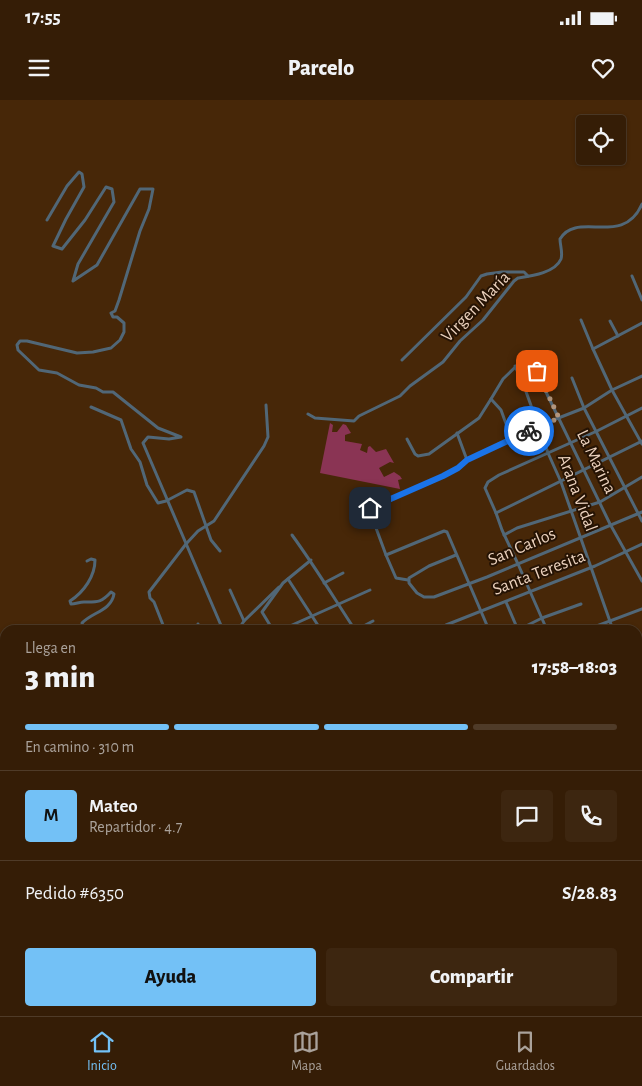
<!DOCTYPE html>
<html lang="es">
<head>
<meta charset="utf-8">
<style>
  body { margin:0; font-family:"Alegreya Sans",sans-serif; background:#3d2610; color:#f1f3f6; height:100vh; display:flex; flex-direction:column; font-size:19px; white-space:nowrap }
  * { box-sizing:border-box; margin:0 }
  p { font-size:16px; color:#aaa29b }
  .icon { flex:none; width:28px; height:28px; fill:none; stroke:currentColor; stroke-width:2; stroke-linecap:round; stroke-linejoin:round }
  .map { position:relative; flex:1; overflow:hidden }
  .drawer { position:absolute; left:0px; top:525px; width:642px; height:391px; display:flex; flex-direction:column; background:#351d06; border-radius:15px 15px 0 0; box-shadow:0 1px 4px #0004,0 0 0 1px #4f3b28 }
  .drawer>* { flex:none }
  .tools { position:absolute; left:576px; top:15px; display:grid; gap:10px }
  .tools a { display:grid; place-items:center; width:50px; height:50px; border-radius:5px; background:#351d06; box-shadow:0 1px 4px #0004,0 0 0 1px #4f3b28; font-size:25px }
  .pin { position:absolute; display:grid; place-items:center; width:42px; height:42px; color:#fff; margin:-21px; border-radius:10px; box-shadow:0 2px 8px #0006 }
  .courier { position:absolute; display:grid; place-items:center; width:50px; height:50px; margin:-25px; border:4px solid #1a73e8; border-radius:50%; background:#fff; color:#222; box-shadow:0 1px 6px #0007 }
  .head em { font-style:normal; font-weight:800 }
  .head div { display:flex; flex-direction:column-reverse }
  .head { display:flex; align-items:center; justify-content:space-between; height:85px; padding:0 25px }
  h1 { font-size:32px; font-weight:800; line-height:38px }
  .bar { display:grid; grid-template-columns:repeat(4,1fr); gap:8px 5px; align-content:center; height:60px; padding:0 25px }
  .bar i { height:6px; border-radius:4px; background:#4f3b28 }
  .bar .active { background:#73c1f6 }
  .bar p { grid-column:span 4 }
  .line { display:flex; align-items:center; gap:12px; padding:0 25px; border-top:1px solid #4f3b28 }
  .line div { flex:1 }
  .round { display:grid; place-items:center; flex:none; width:52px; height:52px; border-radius:5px; background:#3d2610 }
  .cta { display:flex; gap:10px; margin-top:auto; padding:10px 25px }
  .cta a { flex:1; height:58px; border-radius:5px; background:#73c1f6; color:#111; font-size:20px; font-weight:800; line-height:58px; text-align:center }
  .cta a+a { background:#3d2610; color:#f1f3f6 }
  .status { display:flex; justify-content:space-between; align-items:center; height:35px; padding:0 25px; background:#351d06; direction:ltr }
  .status svg { height:14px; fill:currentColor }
  header { display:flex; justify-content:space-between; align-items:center; height:65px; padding:0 25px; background:#351d06; font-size:22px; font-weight:800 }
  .dock { display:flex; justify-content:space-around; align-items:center; height:70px; border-top:1px solid #4f3b28; background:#351d06; font-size:14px; color:#aaa29b }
  .dock a { display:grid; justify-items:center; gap:2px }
  .dock .active { color:#73c1f6 }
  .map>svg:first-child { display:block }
  .green { fill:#8a3454 }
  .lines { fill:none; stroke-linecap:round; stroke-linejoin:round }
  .street { stroke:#516777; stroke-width:3 }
  .highway { stroke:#7bb2d8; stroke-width:6 }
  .done { stroke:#b2967e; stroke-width:5; stroke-dasharray:0 9 }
  .route { stroke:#1a73e8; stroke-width:6 }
  .labels { text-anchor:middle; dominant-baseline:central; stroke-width:4; stroke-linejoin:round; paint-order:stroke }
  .street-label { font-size:18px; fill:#ebd1bd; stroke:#251304 }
</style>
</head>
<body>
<div class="status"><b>17:55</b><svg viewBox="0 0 49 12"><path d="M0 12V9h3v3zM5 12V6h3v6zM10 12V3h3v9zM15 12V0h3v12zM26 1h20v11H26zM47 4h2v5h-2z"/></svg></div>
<header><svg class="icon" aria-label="menu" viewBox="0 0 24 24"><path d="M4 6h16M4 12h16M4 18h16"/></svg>Parcelo<svg class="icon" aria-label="heart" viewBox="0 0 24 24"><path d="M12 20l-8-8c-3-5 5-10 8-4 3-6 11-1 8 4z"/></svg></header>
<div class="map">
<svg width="642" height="916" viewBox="0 0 642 916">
  <rect width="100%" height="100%" fill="#472708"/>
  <path class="green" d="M330,323l3,2 -1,7h5l6,-8 3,1 5,8 -6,2v6l17,3 -2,6 7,3 1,-6 2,-1 6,6 10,-3 8,14 -4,-1 -11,6 5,9 10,-5 6,4 2,3 -4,1 2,9 -80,-16z"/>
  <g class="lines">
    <g class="street">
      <path d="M47,120l20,-34 12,-14 3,2 2,13 -18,32 -13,27 9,3 23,-29 21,-33 6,2 2,13 -36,62 -5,17 24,-16 43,-76h13l-4,20 -9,22 -21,69 -4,11 -4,2 2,4h4l7,6v9l-4,8 -9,8 -18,4 -16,1 -50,-12h-7l-3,4 1,5 21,20 18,3 22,12 17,3 7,4h10l45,36 23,9 -12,2 -21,-2 -5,6 80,187"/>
      <path d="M632,176l10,24"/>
      <path d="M581,220l12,29"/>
      <path d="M610,221l8,15"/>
      <path d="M642,223l-49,26 19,41 30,54"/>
      <path d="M402,260l64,-63 15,-21 6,-2 15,-2h22l4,4"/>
      <path d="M515,266l9,20 24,67 13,29 52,148"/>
      <path d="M572,278l12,30 58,113"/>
      <path d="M91,307l30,13 10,29 9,13 7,23 11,18 8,-2 21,-11 7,2 17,48 9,11"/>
      <path d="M308,314l7,4 39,3 5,-5 41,-20 10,-10 33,-24 17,-21 23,-21 31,-39 4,-3c13,-2 37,-5 43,-19 2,-6 -1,-14 -1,-20 17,-29 63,9 82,-35"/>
      <path d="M457,333l10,27"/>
      <path d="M407,339l8,15 3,2 11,-2 50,-36 12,-19"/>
      <path d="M512,340l-11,-30 -10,-11 12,-20 27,-26 14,35 66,136 32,57"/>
      <path d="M496,413l146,-72"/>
      <path d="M292,435c22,30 42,63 63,95"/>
      <path d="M504,435l13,-7 83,-26 42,-25"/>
      <path d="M386,455l10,23 12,2"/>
      <path d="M456,455l-27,11 -20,12v5l8,10 7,4h10l53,-20 155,-65"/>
      <path d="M288,479l33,51"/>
      <path d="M324,483l19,-10"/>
      <path d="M230,490l14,31"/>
      <path d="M506,502l12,28"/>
      <path d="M198,524l2,6"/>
      <path d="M446,525l149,-59 47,-22"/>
      <path d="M84,530l-2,-7c10,-11 29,-12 32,-29l-3,-2c-10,11 -14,10 -27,10 -5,0 -8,2 -13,2l-1,-3c14,-9 25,-25 25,-41l-4,-1 -4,2"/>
      <path d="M165,530l-11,-28 -4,-4 -1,-6 37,-48 12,-13 16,-10 50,-75 4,-9 -2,-32"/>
      <path d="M238,530l6,-9 35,-34"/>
      <path d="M273,530l-11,-18 21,-29 28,-23"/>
      <path d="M281,530l89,-40"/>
      <path d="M356,530l17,-9"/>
      <path d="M489,530l-42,-98 -3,-1 -58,24 -17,-46c32,-17 71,-25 98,-49l71,-34 46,-18 28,-18 30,-14"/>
      <path d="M518,530l24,-12 39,-14"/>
      <path d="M547,530l-29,-66 -16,-34 -6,-17 -11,-25 3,-6 11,-7 98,-44 45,-23"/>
      <path d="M586,530l56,-21"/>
      <path d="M638,556l4,-2"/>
      <path d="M638,600l4,15"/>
      <path d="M0,649l5,-1"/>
      <path d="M638,662l4,-2"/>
      <path d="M0,703l5,-2"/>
      <path d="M638,708l4,-2"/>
      <path d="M0,740l5,-2"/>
      <path d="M0,746l5,13"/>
      <path d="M638,751l4,11"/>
      <path d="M638,781l4,-2"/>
      <path d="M638,807l4,-2"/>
      <path d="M638,827l4,-2"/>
      <path d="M638,864l4,-2"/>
      <path d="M2,866l3,-14"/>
      <path d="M258,911l1,5"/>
      <path d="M309,911l2,5"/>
      <path d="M315,911l6,5"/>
      <path d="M375,911l2,5"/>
      <path d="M576,911l2,5"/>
      <path d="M214,916l12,-5"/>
      <path d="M348,916l4,-5"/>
      <path d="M409,916l12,-5"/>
      <path d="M503,916l12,-5"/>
    </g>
    <g class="highway">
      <path d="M638,647l4,-1"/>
      <path d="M638,654l4,-2"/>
      <path d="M0,867l5,-2"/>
    </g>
  </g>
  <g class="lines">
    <path class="done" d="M529,331l30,-13 -22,-47"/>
    <path class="route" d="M370,408l73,-32 15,-8 9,-8 62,-29"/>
  </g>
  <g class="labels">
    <g class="street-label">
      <text transform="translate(476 207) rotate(-46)">Virgen María</text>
      <text transform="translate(596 362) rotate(64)">La Marina</text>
      <text transform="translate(577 393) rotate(69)">Arana Vidal</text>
      <text transform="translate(522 447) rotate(-23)">San Carlos</text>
      <text transform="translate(539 473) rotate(-21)">Santa Teresita</text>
    </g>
  </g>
</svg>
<div class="tools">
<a><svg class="icon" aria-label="locate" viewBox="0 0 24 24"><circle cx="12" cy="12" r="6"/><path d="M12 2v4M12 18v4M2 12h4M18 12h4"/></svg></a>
</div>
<div class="pin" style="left:537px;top:271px;background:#ea580c"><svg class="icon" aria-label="bag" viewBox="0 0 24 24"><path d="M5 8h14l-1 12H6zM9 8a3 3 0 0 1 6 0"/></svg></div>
<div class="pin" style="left:370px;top:408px;background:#1f2937"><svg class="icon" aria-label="home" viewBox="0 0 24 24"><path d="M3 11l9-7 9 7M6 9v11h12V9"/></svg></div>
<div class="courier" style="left:529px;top:331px"><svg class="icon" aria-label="bike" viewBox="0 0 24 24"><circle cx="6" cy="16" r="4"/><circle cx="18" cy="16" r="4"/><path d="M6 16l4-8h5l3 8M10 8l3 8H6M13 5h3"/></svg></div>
<section class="drawer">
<div class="head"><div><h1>3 min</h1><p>Llega en</p></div><em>17:58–18:03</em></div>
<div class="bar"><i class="active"></i><i class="active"></i><i class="active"></i><i></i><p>En camino · 310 m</p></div>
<div class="line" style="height:90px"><b class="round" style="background:#73c1f6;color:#111">M</b><div><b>Mateo</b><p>Repartidor · 4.7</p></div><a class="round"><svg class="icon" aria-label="chat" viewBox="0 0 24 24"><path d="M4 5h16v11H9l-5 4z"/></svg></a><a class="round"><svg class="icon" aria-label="phone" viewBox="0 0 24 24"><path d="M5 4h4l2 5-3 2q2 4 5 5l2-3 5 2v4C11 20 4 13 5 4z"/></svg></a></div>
<div class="line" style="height:65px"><div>Pedido #6350</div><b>S/28.83</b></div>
<div class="cta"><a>Ayuda</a><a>Compartir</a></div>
</section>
</div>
<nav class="dock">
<a class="active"><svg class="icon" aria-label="home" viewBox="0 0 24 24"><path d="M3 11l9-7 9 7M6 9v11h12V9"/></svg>Inicio</a>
<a><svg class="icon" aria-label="map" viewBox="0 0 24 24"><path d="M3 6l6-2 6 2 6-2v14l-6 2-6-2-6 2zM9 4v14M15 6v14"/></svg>Mapa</a>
<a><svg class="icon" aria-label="saved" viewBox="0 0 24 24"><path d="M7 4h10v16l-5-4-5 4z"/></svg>Guardados</a>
</nav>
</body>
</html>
